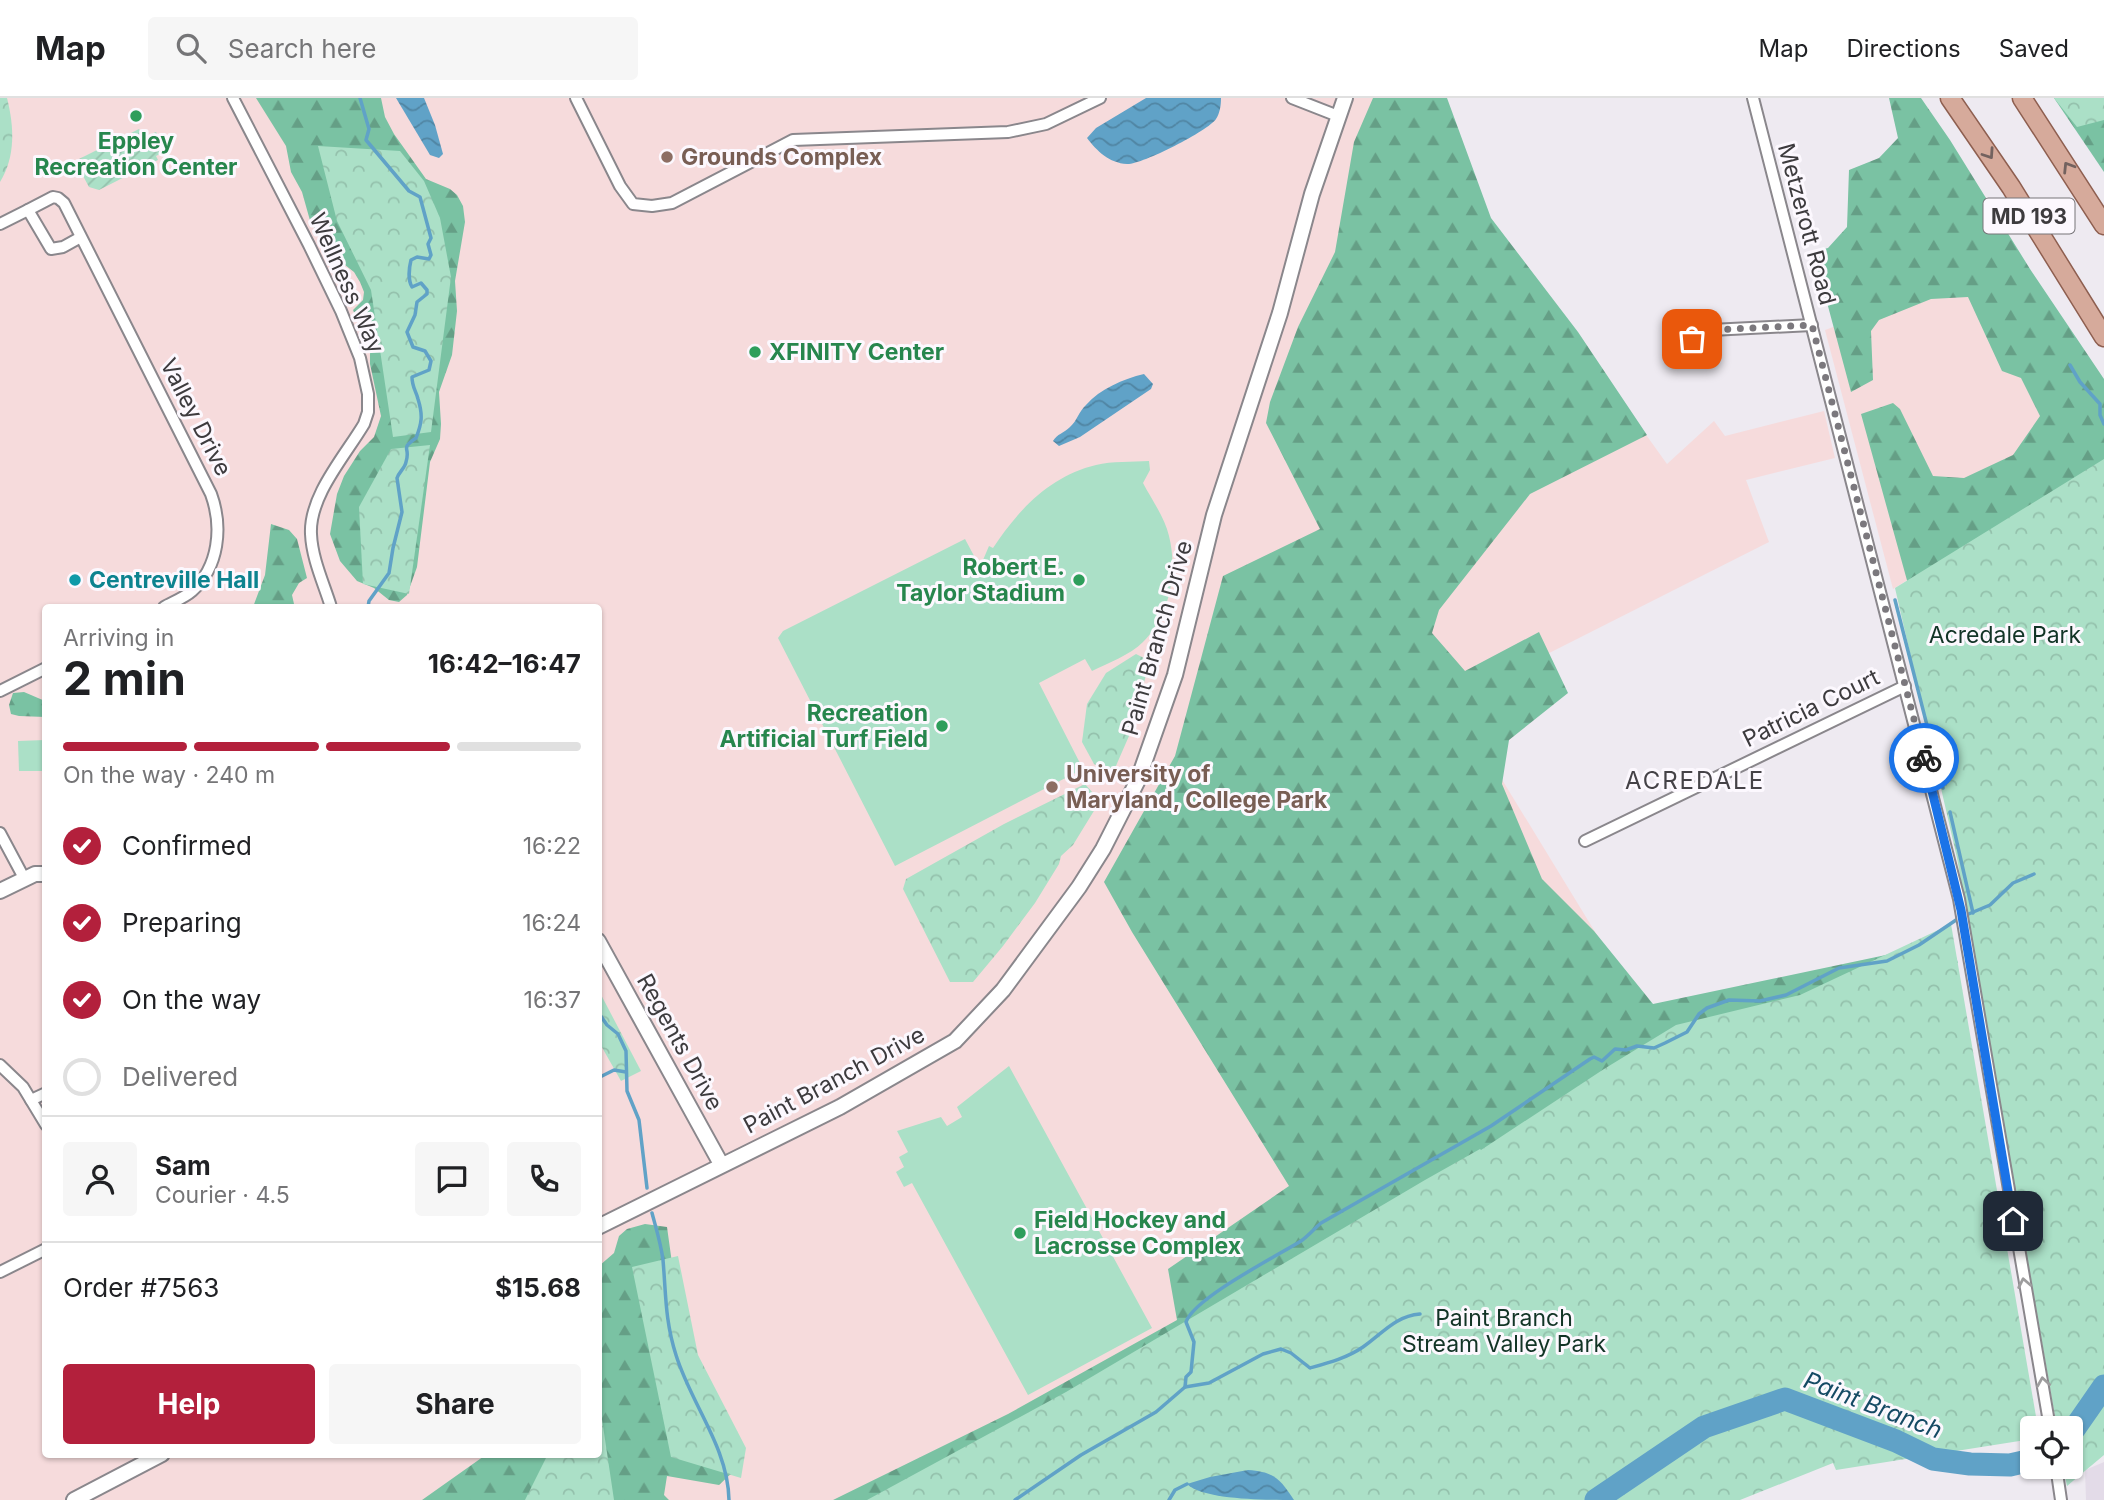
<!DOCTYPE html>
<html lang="en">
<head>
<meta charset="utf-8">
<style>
  body { margin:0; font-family:Inter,sans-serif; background:#f6f6f6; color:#202124; height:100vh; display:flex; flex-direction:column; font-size:26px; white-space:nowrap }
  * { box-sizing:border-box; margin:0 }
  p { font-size:23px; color:#757577 }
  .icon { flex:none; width:38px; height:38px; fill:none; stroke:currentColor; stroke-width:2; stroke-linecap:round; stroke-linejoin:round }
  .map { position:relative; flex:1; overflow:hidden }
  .side { position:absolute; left:42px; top:506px; width:560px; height:854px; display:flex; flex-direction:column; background:#fff; border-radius:7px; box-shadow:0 2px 5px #0004 }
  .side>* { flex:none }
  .fabs { position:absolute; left:2020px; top:1318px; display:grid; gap:14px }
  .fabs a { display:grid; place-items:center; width:63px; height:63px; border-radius:7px; background:#fff; box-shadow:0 2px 5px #0004; font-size:35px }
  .pin { position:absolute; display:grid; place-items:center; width:60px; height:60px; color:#fff; margin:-30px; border-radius:14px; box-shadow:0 4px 10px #0006 }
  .courier { position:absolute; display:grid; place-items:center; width:70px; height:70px; margin:-35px; border:5px solid #1a73e8; border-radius:50%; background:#fff; color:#222; box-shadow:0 2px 9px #0007 }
  .summary em { font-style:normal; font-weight:700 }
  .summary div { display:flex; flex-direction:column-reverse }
  .summary { display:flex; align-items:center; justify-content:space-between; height:119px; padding:0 21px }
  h1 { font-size:46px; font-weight:700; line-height:52px }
  .bar { display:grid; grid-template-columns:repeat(4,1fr); gap:10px 7px; align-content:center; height:84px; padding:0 21px }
  .bar i { height:9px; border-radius:5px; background:#e0e0e0 }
  .bar .current { background:#b3203c }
  .bar p { grid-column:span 4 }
  .line { display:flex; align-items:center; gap:18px; padding:0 21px; border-top:2px solid #e0e0e0 }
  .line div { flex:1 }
  .round { display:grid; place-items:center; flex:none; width:74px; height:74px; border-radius:7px; background:#f6f6f6 }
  ol { padding:0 21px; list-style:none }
  li { display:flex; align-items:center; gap:21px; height:77px }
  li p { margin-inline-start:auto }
  li .icon { padding:7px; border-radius:50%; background:#b3203c; color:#fff; stroke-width:4 }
  li:last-child { color:#757577 }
  li i { width:38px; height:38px; border:4px solid #e0e0e0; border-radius:50% }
  .action { display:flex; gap:14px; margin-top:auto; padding:14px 21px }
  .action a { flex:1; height:80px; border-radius:7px; background:#b3203c; color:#fff; font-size:28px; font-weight:700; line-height:80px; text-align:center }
  .action a+a { background:#f6f6f6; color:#202124 }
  header { display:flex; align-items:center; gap:42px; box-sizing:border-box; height:98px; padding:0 35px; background:#fff; border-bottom:2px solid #e0e0e0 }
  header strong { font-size:33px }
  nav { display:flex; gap:38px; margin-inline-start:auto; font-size:24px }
  .search { width:490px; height:63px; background:#f6f6f6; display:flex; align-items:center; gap:18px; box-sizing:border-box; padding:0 24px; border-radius:7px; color:#757577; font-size:26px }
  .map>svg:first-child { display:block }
  .built { fill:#e3dbe8 }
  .education { fill:#f6dbdc }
  .grass { fill:#abe0c7 }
  .forest { fill:url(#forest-firs) }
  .park { fill:url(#park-crowns) }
  .garden { fill:url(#garden-furrows) }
  .water { fill:url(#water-waves) }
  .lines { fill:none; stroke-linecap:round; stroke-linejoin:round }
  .stream { stroke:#60a2c7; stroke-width:3.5 }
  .river { stroke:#60a2c7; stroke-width:23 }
  .minor-casing { stroke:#8a878c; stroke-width:14 }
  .tertiary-casing { stroke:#8a878c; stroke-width:18 }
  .primary-casing { stroke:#8e5f50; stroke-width:21 }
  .minor { stroke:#fff; stroke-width:10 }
  .tertiary { stroke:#fff; stroke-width:14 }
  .primary { stroke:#d6aa9b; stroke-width:18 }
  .oneway { stroke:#73625f }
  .oneway2 { stroke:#9e9d9e }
  .done { stroke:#7b787d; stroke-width:7; stroke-dasharray:0 12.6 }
  .route { stroke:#1a73e8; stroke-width:9 }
  .leisure-dot { fill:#2e9e5b; stroke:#fcf8fe; stroke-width:2.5 }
  .education-dot { fill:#8d6e63; stroke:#fcf8fe; stroke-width:2.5 }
  .culture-dot { fill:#0f9aa8; stroke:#fcf8fe; stroke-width:2.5 }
  .labels { text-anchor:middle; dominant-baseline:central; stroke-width:6; stroke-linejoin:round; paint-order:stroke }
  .shield { fill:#fcf8fe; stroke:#767478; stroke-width:2 }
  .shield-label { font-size:21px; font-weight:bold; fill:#3d3b3e }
  .leisure-label { font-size:23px; font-weight:bold; fill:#27864d; stroke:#fcf8fe; text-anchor:start }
  .education-label { font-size:23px; font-weight:bold; fill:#785e54; stroke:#fcf8fe; text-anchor:start }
  .street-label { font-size:23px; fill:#3d3b3e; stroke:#fcf8fe }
  .culture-label { font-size:23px; font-weight:bold; fill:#0d838f; stroke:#fcf8fe; text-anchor:start }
  .park-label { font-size:23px; fill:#123426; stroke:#fcf8fe }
  .neighbourhood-label { font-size:24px; letter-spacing:2px; fill:#454247; stroke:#fcf8fe }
  .water-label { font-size:24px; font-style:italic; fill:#154a64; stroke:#fcf8fe }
</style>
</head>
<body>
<header>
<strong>Map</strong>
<div class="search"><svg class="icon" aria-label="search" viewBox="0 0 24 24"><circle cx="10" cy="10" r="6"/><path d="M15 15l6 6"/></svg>Search here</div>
<nav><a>Map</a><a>Directions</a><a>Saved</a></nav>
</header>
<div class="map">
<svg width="2104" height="1402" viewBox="0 0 2104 1402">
  <defs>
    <pattern id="forest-firs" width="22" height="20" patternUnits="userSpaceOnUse" patternTransform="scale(1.75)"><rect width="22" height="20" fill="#7ac2a3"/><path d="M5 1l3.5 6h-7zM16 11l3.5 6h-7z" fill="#659f86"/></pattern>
    <pattern id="park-crowns" width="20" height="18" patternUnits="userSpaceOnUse" patternTransform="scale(1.75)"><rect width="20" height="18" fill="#abe0c7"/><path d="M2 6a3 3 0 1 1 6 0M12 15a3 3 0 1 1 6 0" fill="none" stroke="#94c1ac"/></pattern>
    <pattern id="garden-furrows" width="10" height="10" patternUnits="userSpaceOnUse" patternTransform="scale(1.75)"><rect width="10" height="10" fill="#abe0c7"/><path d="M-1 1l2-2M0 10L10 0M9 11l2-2" fill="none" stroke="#94c1ac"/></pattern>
    <pattern id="water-waves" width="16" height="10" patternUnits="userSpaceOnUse" patternTransform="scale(1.75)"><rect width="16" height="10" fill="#60a2c7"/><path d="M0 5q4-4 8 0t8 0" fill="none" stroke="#5085a3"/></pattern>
  </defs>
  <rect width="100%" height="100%" fill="#eeeaf1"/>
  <path class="built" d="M2104,1364v38h-18l-1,-30z"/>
  <g class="education">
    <path d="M0,0h1414l-7,4 260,362 47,-43 11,15 99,-25 11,47 -89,22 23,62 -315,159 204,334 -176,115 -615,350h-251l-18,-111v-782h-552v847h503l-23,46h-526z"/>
    <path d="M2020,160l84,201 -211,130 -68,-259z"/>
  </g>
  <g class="grass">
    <path d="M1149,363l1,9 -7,13c9,17 22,35 26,53 9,36 1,79 -26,106 -13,13 -35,21 -51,29l-7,-12 -46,24 44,86 -188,97 -117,-228 5,-7 182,-92 15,28 9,-21 4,2c25,-38 57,-72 103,-83 16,-4 36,-3 53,-4z"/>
    <path d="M45,642v31h-26l-1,-30z"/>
    <path d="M1009,968l143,262 -124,67 -116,-212 -8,4 -8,-15 8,-5 -5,-10 9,-5 -11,-21 44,-14 6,9 15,-9 -5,-10z"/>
  </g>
  <g class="forest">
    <path d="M256,0h125l4,19 9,17 32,45 24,10 7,6 6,11 2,16 -10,59 2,30 -5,44 -13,37 2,32 -1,15 -10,23 -13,105 -10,28 -8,7 -10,-2 -15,-12 -17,-7 -17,-20 -10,-27 7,-40 7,-18 16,-25 14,-14 7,-21 -11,-52v-25l-13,-19 -4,-10 10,-10 1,-8 -4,-10 -6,-10 -18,-14 -11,-18 -14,-16 -9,-32 -11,-20 -5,-26z"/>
    <path d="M1373,0h74l44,120 87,114 69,103 -117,59 -91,116 -7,23 33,38 74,-39 29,61 -59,47 -7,44 40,95 52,52 59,73 247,-52 47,-21 11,32 -320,109 -507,428h-298l175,-86 169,-94 -9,-51 121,-83 -157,-254 -28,-50 71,-126 48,-180 97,-47 -54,-106 4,-21 28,-75 37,-75 19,-110z"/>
    <path d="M1889,0h32l29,42 80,129 74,110v95l-196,110 -47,-170 32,-11 7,6 33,67 31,2 49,-23 27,-39 -19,-38 -19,-7 -34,-74 -37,2 -52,21 -8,11 2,49 -22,12 -37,-138 1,-3 13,-3 19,-21 2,-57 30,-12 19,-20z"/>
    <path d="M2054,0h50v74z"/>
    <path d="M271,426l18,6 8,9 10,39 -8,5 -7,12 2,9 6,3h-47l12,-32z"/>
    <path d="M24,594l21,9v16l-26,-1 -8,-2 -2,-9 4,-12z"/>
    <path d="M645,1126l22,3 14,101 54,142 -16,15 -52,-9 -3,19 5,5h-247l65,-46h111l1,-188 15,-13 5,-17 8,-7z"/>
  </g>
  <g class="park">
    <path d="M0,0h7c7,28 9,58 -7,84z"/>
    <path d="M2054,0h50v22l-27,7z"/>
    <path d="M318,48l82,5 24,30 16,37 11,59 -20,155 -38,5 -22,-147 -34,-69z"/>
    <path d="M430,347l-21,149 -46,-10 -4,-77 32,-58z"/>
    <path d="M2104,361v996l-37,31 -4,-19 7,-1v-38h-13l-100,-570 -62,-270z"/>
    <path d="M1136,556l14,7 -21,75 -17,39 -18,-11 -12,-22 5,-38 19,-31z"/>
    <path d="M1085,686l15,17 -27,44 -12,11 -2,8 -24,39 -32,43 -30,36h-23l-47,-93 3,-10 98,-55z"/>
    <path d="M1951,826l87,504h-6v11l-196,31 -3,-7 -93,37h-873l199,-108 359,-212 55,-31 1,1 123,-81 72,-44 124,-30z"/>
    <path d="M598,891l43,82 -20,10 -22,-39z"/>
    <path d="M678,1158l20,99 48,93 -5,30 -70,-21 -39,-190z"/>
    <path d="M599,1301l15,101h-89l23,-46h50z"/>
  </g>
  <path class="garden" d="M139,31l5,8 12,-5 10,19 -10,5 2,4 -59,30 -10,-3 -14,-26z"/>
  <g class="water">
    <path d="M396,0h28l11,27 8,29 -4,4 -9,-3z"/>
    <path d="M1146,0h75c0,7 -1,15 -5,21 -8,12 -75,46 -89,45 -18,-1 -30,-13 -40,-26l9,-10z"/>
    <path d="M1144,276l9,10 -2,5 -71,48 -21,9 -6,-5c4,-7 11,-8 17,-14 7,-6 9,-16 16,-22 14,-16 37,-26 58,-31z"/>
    <path d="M1248,1372c27,2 32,9 46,30 -27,0 -91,0 -107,-16l23,-7z"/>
  </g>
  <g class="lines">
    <g class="stream">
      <path d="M360,0l9,31 -3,11 43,51 11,6 11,41 -3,6 3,11 -2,4 -12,-2 -6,3c-2,8 -3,20 1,27l9,-4 6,7v4l-10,8 -2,13 -8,17 6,15 12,4 6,10 -2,9 -17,7c0,10 4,14 6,22 5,16 4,24 -2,39 -17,12 -5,8 -10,24 -1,6 -7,10 -9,16l5,34 -9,36 -4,25 -20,28 -1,6"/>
      <path d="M2070,267l10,17 20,22v11l4,9"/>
      <path d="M1895,502l48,188"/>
      <path d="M1950,714l23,101"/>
      <path d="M598,914l9,13 11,9 8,17 1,40 12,29 8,68"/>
      <path d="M598,980l16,-8 12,2"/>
      <path d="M652,1115c4,15 9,31 11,47 3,34 2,61 13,95 15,49 52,92 53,145"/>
      <path d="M1185,1289l1,-10 5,-5 3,-30 -8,-20c8,-24 91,-66 115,-81 7,-5 13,-12 20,-18l170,-97 99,-67 4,-2 8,4 13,-12 11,1 11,-4 17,2 11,-5 22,-11 12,-18 8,-6 22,-8 31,1 26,-6 53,-27 48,-7 32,-16 40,-27 31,-13 23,-22 21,-9"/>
      <path d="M1015,1402l66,-45 75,-43 29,-25 24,-4 54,-29 18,-5 10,4 19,15c18,-5 37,-10 53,-21 19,-13 32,-31 57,-33"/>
      <path d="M1169,1402l6,-10 12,-6"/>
    </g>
    <g class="river">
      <path d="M2070,1337l34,-49"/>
      <path d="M1596,1402l108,-73 81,-28 111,42 37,18 37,5 40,1 22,-5"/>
    </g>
    <g class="minor-casing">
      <g id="minor">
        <path d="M233,0l76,147 32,66 19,47 8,36v18l-4,12c-19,32 -55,72 -53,110 1,25 13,50 20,73"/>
        <path d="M576,0l44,88 13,18 19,2 20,-3 121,-63 215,-8 38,-8 54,-26"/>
        <path d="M1292,0l46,18"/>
        <path d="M1753,0l206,801 91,529"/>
        <path d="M0,126l28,-14"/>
        <path d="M81,139l-18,10 -12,2 -23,-39 25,-13 5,1 6,5 147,291c12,33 8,73 -19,97 -8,7 -19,11 -28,16"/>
        <path d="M1678,251l33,-19 101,-5"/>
        <path d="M0,593l46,-23"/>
        <path d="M0,735l24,45"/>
        <path d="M1585,743l320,-155"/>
        <path d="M0,967l23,22 23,38"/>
        <path d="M31,1002l15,-7"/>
        <path d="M0,1174l46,-23"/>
        <path d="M2056,1368l5,34"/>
      </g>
    </g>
    <g class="tertiary-casing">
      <g id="tertiary">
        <path d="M0,793l35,-17h11"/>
        <path d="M598,843l123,223"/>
        <path d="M598,1129l242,-120 115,-66 48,-51 76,-103 24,-38 35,-69 37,-105 39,-160 66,-202 32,-119 33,-96"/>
        <path d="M74,1402l88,-46"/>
      </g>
    </g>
    <g class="primary-casing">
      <g id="primary">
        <path d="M1950,0l61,89 93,150"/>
        <path d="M2022,0l82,127"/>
      </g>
    </g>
    <use href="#minor" class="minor"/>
    <use href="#tertiary" class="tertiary"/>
    <use href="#primary" class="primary"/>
  </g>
  <defs><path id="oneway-chevron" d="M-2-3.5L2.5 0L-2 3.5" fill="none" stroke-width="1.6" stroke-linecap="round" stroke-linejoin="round" transform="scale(1.75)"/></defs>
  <g class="oneway">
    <use href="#oneway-chevron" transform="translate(1989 56) rotate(56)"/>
    <use href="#oneway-chevron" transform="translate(2068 69) rotate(-122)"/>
  </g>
  <g class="oneway2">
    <use href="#oneway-chevron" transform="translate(2024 1185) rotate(-101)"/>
    <use href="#oneway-chevron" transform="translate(2043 1284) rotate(-99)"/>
  </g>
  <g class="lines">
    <path class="done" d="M1692,241l19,-9 101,-5 112,433"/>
    <path class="route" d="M1924,660l37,152 52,311"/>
  </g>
  <g class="leisure-dot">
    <circle cx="136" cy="18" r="7"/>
    <circle cx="755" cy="254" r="7"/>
    <circle cx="1079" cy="482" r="7"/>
    <circle cx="942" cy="628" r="7"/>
    <circle cx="1020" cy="1135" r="7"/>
  </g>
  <g class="education-dot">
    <circle cx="667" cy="59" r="7"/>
    <circle cx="1052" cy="689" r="7"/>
  </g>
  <circle class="culture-dot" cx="75" cy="482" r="7"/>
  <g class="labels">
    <rect class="shield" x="1983.5" y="100.5" width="91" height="35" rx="5"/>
    <g class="shield-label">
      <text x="2029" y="118">MD 193</text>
    </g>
    <g class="leisure-label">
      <text x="136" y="43" text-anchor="middle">Eppley<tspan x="136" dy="26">Recreation Center</tspan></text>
      <text x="769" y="254">XFINITY Center</text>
      <text x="1065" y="469" text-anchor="end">Robert E.<tspan x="1065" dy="26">Taylor Stadium</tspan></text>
      <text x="928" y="615" text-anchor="end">Recreation<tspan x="928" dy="26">Artificial Turf Field</tspan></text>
      <text x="1034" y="1122">Field Hockey and<tspan x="1034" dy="26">Lacrosse Complex</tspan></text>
    </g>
    <g class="education-label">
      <text x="681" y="59">Grounds Complex</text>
      <text x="1066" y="676">University of<tspan x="1066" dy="26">Maryland, College Park</tspan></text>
    </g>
    <g class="street-label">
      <text transform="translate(1807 126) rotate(75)">Metzerott Road</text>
      <text transform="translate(347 185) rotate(66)">Wellness Way</text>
      <text transform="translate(196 319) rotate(63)">Valley Drive</text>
      <text transform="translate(1157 540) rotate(-74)">Paint Branch Drive</text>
      <text transform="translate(1811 610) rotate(-26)">Patricia Court</text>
      <text transform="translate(680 944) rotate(61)">Regents Drive</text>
      <text transform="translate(834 982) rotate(-28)">Paint Branch Drive</text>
    </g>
    <g class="culture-label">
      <text x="89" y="482">Centreville Hall</text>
    </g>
    <g class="park-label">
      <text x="2005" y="537">Acredale Park</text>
      <text x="1504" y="1220">Paint Branch<tspan x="1504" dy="26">Stream Valley Park</tspan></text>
    </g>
    <g class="neighbourhood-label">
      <text x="1695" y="682">ACREDALE</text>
    </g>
    <g class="water-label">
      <text transform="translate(1873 1307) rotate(21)">Paint Branch</text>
    </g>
  </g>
</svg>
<div class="fabs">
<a><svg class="icon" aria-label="locate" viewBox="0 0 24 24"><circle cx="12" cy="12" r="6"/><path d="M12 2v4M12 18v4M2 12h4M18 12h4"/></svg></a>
</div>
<div class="pin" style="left:1692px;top:241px;background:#ea580c"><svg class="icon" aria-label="bag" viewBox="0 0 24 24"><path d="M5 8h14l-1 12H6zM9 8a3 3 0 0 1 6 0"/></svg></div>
<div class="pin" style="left:2013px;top:1123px;background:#1f2937"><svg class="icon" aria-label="home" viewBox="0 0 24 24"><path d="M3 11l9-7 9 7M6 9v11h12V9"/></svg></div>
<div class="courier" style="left:1924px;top:660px"><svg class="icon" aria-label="bike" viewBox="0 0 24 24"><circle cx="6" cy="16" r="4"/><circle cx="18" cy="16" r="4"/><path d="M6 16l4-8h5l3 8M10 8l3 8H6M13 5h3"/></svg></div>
<section class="side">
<div class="summary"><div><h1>2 min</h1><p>Arriving in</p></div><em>16:42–16:47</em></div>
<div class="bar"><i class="current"></i><i class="current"></i><i class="current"></i><i></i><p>On the way · 240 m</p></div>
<ol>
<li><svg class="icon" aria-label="check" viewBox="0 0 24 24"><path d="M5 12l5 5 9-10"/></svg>Confirmed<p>16:22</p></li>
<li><svg class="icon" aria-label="check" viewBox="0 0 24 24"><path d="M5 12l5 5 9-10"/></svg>Preparing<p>16:24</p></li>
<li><svg class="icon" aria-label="check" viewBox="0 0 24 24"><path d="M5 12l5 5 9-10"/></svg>On the way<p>16:37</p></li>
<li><i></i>Delivered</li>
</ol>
<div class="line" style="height:126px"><a class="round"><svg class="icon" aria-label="person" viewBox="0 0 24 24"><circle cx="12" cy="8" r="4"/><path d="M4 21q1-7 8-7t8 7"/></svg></a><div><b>Sam</b><p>Courier · 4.5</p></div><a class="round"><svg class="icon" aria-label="chat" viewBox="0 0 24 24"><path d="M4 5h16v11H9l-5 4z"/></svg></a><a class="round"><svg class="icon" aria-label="phone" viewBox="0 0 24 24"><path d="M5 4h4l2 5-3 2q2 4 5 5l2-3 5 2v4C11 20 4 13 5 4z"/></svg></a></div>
<div class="line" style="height:91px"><div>Order #7563</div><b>$15.68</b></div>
<div class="action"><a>Help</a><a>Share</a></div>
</section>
</div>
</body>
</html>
